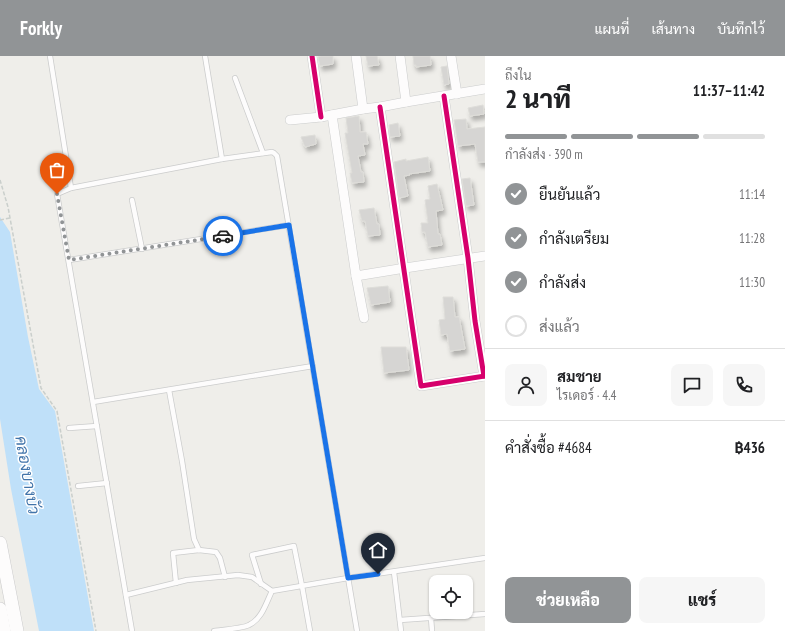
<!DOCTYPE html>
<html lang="th">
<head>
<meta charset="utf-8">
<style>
  body { margin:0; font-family:"PT Sans Narrow",Sarabun,sans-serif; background:#f6f6f6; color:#202124; height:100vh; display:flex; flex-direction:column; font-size:15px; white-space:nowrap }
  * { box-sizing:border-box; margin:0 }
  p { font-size:13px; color:#757577 }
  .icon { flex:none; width:22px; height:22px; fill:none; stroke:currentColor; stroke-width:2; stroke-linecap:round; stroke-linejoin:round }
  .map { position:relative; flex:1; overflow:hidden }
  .drawer { display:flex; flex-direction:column; background:#fff; width:300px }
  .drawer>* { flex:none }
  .fabs { position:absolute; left:429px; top:519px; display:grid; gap:8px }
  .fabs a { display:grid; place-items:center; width:44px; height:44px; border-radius:8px; background:#fff; box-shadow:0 1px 3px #0004; font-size:20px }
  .pin { position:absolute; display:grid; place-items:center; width:34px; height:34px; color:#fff; margin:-41px -17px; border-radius:50% 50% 50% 0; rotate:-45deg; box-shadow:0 0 4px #0007 }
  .pin .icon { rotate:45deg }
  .courier { position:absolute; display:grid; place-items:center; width:40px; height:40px; margin:-20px; border:3px solid #1a73e8; border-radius:50%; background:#fff; color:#222; box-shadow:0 1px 5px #0007 }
  .summary em { font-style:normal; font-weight:800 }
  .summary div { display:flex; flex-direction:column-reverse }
  .summary { display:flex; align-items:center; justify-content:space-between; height:68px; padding:0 20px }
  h1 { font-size:26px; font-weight:800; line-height:30px }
  .bar { display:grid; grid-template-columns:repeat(4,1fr); gap:6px 4px; align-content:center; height:48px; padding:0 20px }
  .bar i { height:5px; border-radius:3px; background:#e0e0e0 }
  .bar .selected { background:#919496 }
  .bar p { grid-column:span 4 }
  .line { display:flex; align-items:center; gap:10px; padding:0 20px; border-top:1px solid #e0e0e0 }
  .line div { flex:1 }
  .round { display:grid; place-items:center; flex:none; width:42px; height:42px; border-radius:8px; background:#f6f6f6 }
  ol { padding:0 20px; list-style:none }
  li { display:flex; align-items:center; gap:12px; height:44px }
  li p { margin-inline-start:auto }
  li .icon { padding:4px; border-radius:50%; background:#919496; color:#fff; stroke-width:4 }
  li:last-child { color:#757577 }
  li i { width:22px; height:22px; border:2px solid #e0e0e0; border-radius:50% }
  .cta { display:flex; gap:8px; margin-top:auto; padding:8px 20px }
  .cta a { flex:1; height:46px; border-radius:8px; background:#919496; color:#fff; font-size:16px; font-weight:800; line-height:46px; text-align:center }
  .cta a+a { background:#f6f6f6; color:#202124 }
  header { display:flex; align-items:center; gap:24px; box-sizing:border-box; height:56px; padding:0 20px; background:#919496; color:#fff }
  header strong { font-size:19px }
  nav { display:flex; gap:22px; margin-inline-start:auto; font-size:14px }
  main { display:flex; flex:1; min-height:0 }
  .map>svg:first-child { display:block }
  .water { fill:#bfe0f9 }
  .building { fill:#d6d5d3; stroke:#deddd9; filter:url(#shadow) }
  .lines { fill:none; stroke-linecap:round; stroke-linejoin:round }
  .service-casing { stroke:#cbcccc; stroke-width:6 }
  .minor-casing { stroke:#cbcccc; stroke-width:10 }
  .secondary-casing { stroke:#cacacb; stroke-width:14 }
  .path { stroke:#cacfcc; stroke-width:1.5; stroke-dasharray:4 2; stroke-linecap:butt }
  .service { stroke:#fdfcfc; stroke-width:4.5 }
  .minor { stroke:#fdfcfc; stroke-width:9 }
  .secondary { stroke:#fdfcfc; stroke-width:13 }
  .cycleway-casing { stroke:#fff; stroke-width:8 }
  .cycleway { stroke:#d6006c; stroke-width:5 }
  .done { stroke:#919496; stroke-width:4; stroke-dasharray:0 7.2 }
  .route { stroke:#1a73e8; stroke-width:5 }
  .labels { text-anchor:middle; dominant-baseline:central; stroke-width:3; stroke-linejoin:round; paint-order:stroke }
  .water-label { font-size:16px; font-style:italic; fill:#4174aa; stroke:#fff }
</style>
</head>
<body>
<header>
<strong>Forkly</strong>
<nav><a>แผนที่</a><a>เส้นทาง</a><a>บันทึกไว้</a></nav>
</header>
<main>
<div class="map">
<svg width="485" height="575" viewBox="0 0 485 575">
  <defs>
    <filter id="shadow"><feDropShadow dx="2.5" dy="4.5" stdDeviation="2" flood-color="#0004"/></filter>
  </defs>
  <rect width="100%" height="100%" fill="#efeeea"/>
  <path class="water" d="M0,161l10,15 18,105 11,52 16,22 39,220h-55l-28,-142 -11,-70z"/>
  <g class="building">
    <path d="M321,0h12v8l-13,2 -2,-9z"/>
    <path d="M366,0h11l2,9 -11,1z"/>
    <path d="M413,0h17l1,9 -15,2v-2h-2z"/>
    <path d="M447,10l2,18 -5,1 -3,-18z"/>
    <path d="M483,49l1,9 -14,2 -2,-8z"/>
    <path d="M359,60l1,16h6l2,12h-5l2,11 -7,1 3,16h2l1,10 -12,1 -2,-10h2l-7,-40h3l-2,-15z"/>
    <path d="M466,63l1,10 18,-2v35h-7l-3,-18 -17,2 -4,-26z"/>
    <path d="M398,67l2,13 -10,1 -1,-12z"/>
    <path d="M315,79l1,9 -11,3 -4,-10z"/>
    <path d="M428,101l2,14 -21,3 1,1 -6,1 4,20 -9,2 -5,-36 12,-3v2z"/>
    <path d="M470,122l4,27 -8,1 -4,-27z"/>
    <path d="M437,128l6,26 -7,1 2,23h2l2,11 -14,2 -3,-15h-3l-1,-9h7l-3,-23 5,-1 -2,-13z"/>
    <path d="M374,152l3,16h2l1,11 -12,1 -3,-15h-3l-3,-11z"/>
    <path d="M388,230l2,16 -19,3 -4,-17z"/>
    <path d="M443,241h10l2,20h4l6,32 -15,2 -3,-17 -6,1 -2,-15 6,-1z"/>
    <path d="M381,291h25l3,23 -25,3z"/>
  </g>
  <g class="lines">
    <g class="service-casing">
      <g id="service">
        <path d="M50,0l21,132"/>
        <path d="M205,0l17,103"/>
        <path d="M235,22l28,75"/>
        <path d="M132,144l10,49"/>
        <path d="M69,204l220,-35"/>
        <path d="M169,334l13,71 12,78 5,11"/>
        <path d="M93,346l220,-36"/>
        <path d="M69,372l28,-2"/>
        <path d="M78,430l29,-3"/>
        <path d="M394,516l7,59"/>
        <path d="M176,527l-3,-30 26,-3 17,2 4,6 5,19"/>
        <path d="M261,528l-9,-29 42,-9 8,40 8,45"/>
        <path d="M126,539l61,-15 51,-5 14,2 20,14"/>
        <path d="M431,562l1,13"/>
        <path d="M400,564l85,-6"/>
        <path d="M132,575l-75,-437 14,-6 151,-29 50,-7 2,1 3,3 80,475"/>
        <path d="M214,575c8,-1 30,-3 35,-6 13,-6 17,-22 23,-34l76,-13 137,-20"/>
      </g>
    </g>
    <g class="minor-casing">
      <g id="minor">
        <path d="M312,0l9,61"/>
        <path d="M356,0l7,53"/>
        <path d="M400,0l6,46"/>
        <path d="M451,0l6,38"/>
        <path d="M444,40l24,162 7,63 9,55"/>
        <path d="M380,51l41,279 64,-10"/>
        <path d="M332,59l24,161 49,-8 80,-12"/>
        <path d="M290,64l31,-3 42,-8 17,-2 26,-5 79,-13"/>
        <path d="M356,220l8,42"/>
      </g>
    </g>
    <g class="secondary-casing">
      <g id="secondary">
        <path d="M0,487l17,88"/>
        <path d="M0,553l4,22"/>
      </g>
    </g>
    <g class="path">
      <path d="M0,124l8,27 33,181 16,23 39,220"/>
      <path d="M0,164l10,-2"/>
    </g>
    <use href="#service" class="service"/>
    <use href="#minor" class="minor"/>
    <use href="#secondary" class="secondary"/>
    <g class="cycleway-casing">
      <g id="cycleway">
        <path d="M312,0l9,61"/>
        <path d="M444,40l24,162 7,63 9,55"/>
        <path d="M380,51l41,279 64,-10"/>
      </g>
    </g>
    <use href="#cycleway" class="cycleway"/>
  </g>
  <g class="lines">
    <path class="done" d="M57,138l12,66 154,-24"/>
    <path class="route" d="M223,180l66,-11 59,353 30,-4"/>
  </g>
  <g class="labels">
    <g class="water-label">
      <text transform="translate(28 419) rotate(80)">คลองบางบัว</text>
    </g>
  </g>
</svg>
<div class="fabs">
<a><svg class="icon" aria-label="locate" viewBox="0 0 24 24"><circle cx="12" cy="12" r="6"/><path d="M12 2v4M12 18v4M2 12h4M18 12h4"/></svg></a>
</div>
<div class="pin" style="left:57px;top:138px;background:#ea580c"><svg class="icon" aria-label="bag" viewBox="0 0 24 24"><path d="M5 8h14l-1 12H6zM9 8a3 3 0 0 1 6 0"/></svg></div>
<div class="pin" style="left:378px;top:518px;background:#1f2937"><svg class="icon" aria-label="home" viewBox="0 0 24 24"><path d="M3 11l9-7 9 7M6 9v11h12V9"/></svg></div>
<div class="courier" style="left:223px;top:180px"><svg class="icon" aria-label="car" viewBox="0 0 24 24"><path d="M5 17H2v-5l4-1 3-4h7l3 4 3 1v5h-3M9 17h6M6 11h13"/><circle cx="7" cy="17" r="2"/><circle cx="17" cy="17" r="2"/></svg></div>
</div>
<section class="drawer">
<div class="summary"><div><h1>2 นาที</h1><p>ถึงใน</p></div><em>11:37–11:42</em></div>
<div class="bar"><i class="selected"></i><i class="selected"></i><i class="selected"></i><i></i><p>กำลังส่ง · 390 m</p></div>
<ol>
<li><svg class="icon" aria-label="check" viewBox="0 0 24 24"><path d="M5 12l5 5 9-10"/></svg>ยืนยันแล้ว<p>11:14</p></li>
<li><svg class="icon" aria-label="check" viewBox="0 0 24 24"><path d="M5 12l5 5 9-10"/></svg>กำลังเตรียม<p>11:28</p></li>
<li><svg class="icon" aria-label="check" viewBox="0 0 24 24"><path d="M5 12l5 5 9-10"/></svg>กำลังส่ง<p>11:30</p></li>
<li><i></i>ส่งแล้ว</li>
</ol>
<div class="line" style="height:72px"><a class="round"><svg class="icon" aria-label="person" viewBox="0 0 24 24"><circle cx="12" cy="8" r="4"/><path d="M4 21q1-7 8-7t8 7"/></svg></a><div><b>สมชาย</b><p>ไรเดอร์ · 4.4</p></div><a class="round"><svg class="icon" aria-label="chat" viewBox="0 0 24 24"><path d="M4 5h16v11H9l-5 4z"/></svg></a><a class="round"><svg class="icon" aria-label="phone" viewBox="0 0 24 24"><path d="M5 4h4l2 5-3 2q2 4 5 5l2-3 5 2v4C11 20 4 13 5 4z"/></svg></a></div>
<div class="line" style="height:52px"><div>คำสั่งซื้อ #4684</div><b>฿436</b></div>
<div class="cta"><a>ช่วยเหลือ</a><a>แชร์</a></div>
</section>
</main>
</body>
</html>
